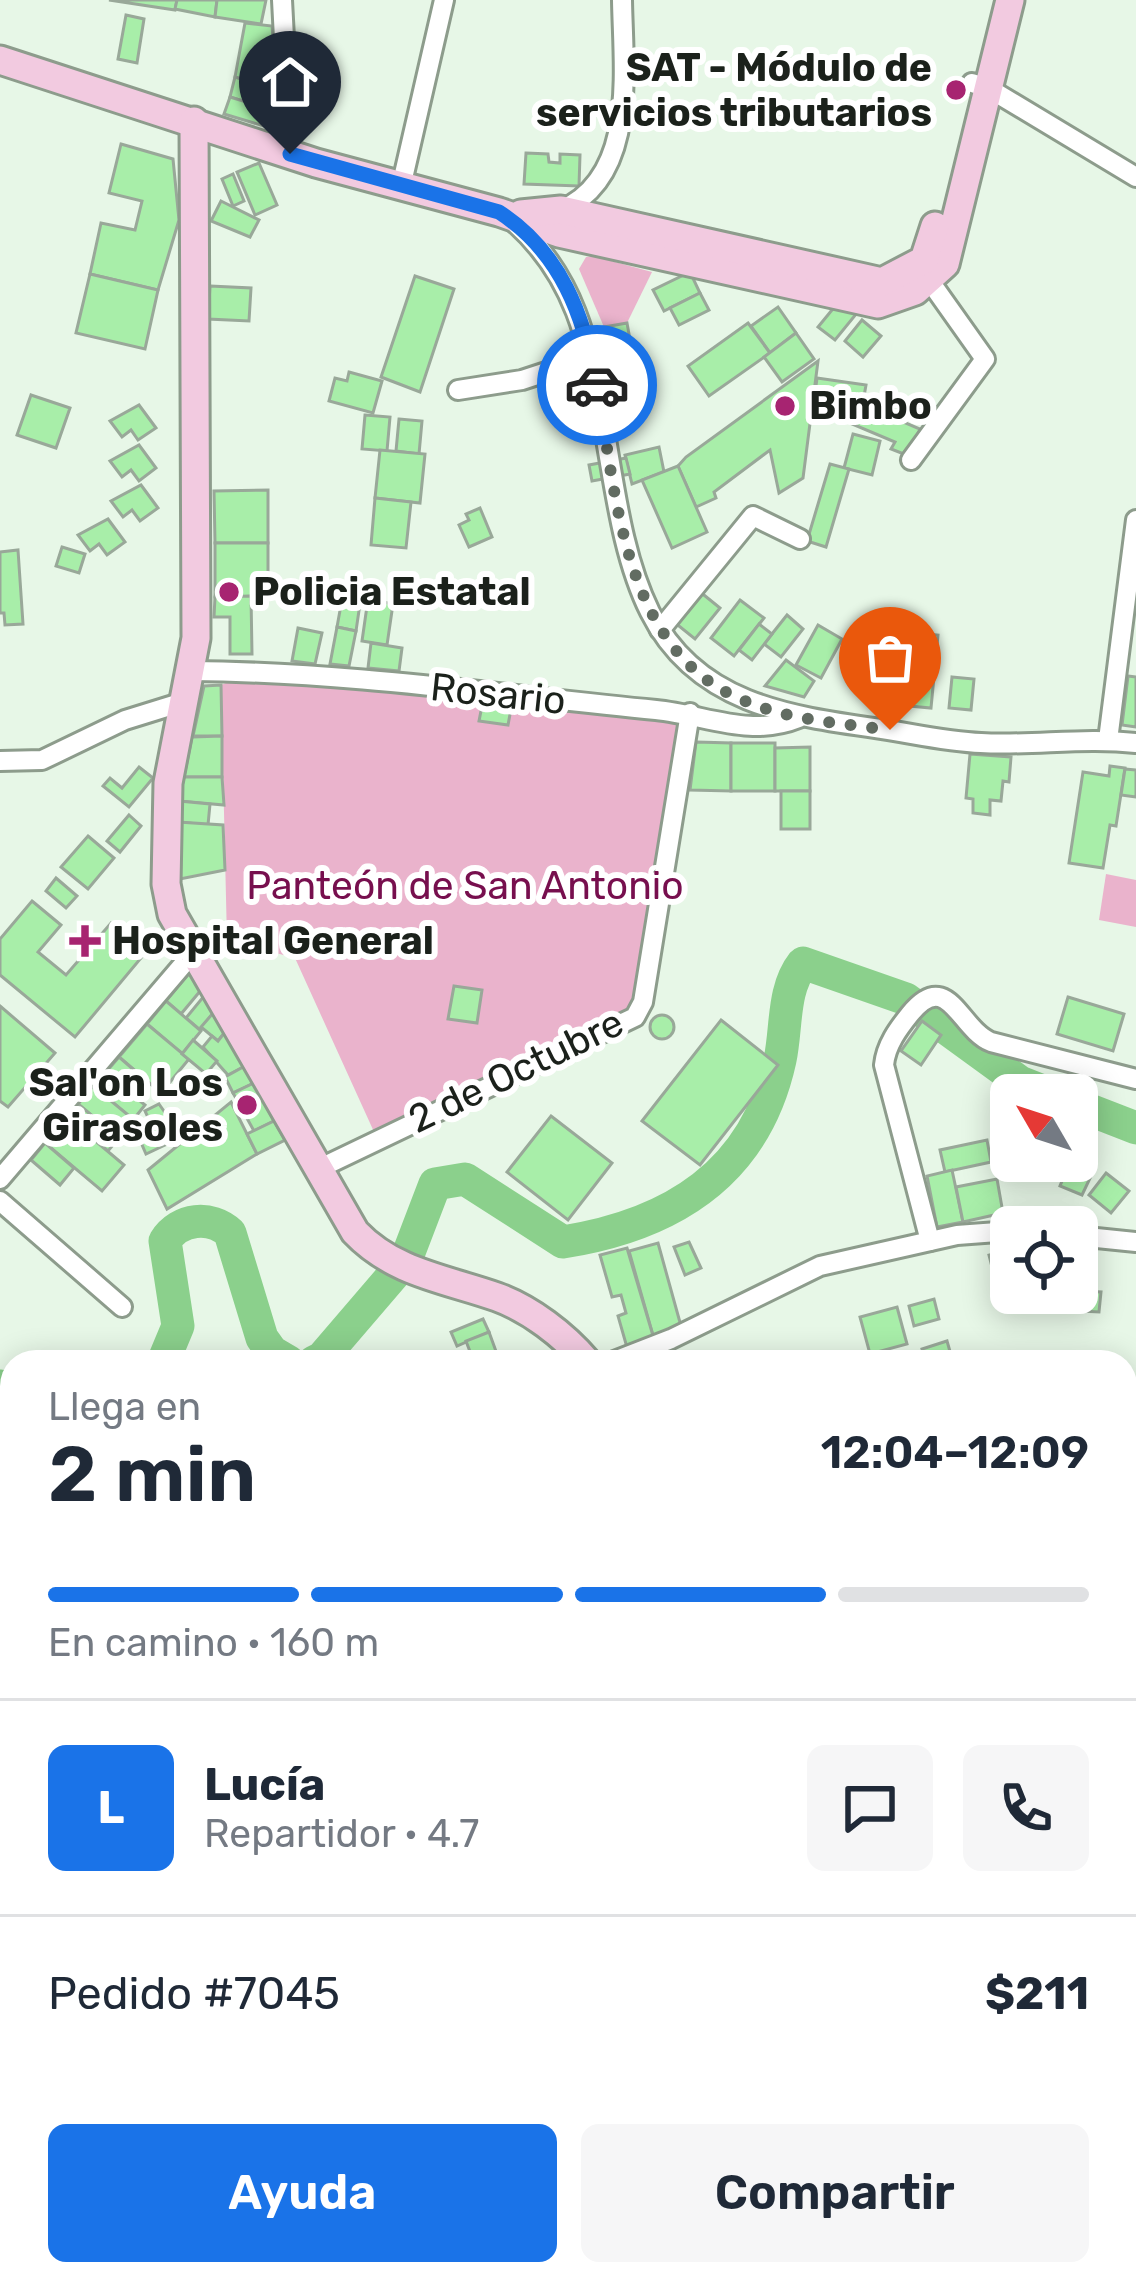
<!DOCTYPE html>
<html lang="es">
<head>
<meta charset="utf-8">
<style>
  body { margin:0; font-family:Rubik,sans-serif; background:#f6f6f7; color:#1f2937; height:100vh; display:flex; flex-direction:column; font-size:45px; white-space:nowrap }
  * { box-sizing:border-box; margin:0 }
  p { font-size:39px; color:#747a83 }
  .icon { flex:none; width:66px; height:66px; fill:none; stroke:currentColor; stroke-width:2; stroke-linecap:round; stroke-linejoin:round }
  .map { position:relative; flex:1; overflow:hidden }
  .side { position:absolute; left:0px; top:1350px; width:1137px; height:936px; display:flex; flex-direction:column; background:#fff; border-radius:36px 36px 0 0; box-shadow:0 6px 30px #0003 }
  .side>* { flex:none }
  .needle { width:78px; rotate:309deg }
  .tools { position:absolute; left:990px; top:1074px; display:grid; gap:24px }
  .tools a { display:grid; place-items:center; width:108px; height:108px; border-radius:18px; background:#fff; box-shadow:0 6px 30px #0003; font-size:60px }
  .pin { position:absolute; display:grid; place-items:center; width:102px; height:102px; color:#fff; margin:-123px -51px; border-radius:50% 50% 50% 0; rotate:-45deg; box-shadow:0 0 12px #0007 }
  .pin .icon { rotate:45deg }
  .courier { position:absolute; display:grid; place-items:center; width:120px; height:120px; margin:-60px; border:9px solid #1a73e8; border-radius:50%; background:#fff; color:#222; box-shadow:0 3px 15px #0007 }
  .head em { font-style:normal; font-weight:600 }
  .head div { display:flex; flex-direction:column-reverse }
  .head { display:flex; align-items:center; justify-content:space-between; height:204px; padding:0 48px }
  h1 { font-size:78px; font-weight:600; line-height:90px }
  .bar { display:grid; grid-template-columns:repeat(4,1fr); gap:18px 12px; align-content:center; height:144px; padding:0 48px }
  .bar i { height:15px; border-radius:9px; background:#e0e1e3 }
  .bar .active { background:#1a73e8 }
  .bar p { grid-column:span 4 }
  .line { display:flex; align-items:center; gap:30px; padding:0 48px; border-top:3px solid #e0e1e3 }
  .line div { flex:1 }
  .round { display:grid; place-items:center; flex:none; width:126px; height:126px; border-radius:18px; background:#f6f6f7 }
  .cta { display:flex; gap:24px; margin-top:auto; padding:24px 48px }
  .cta a { flex:1; height:138px; border-radius:18px; background:#1a73e8; color:#fff; font-size:48px; font-weight:600; line-height:138px; text-align:center }
  .cta a+a { background:#f6f6f7; color:#1f2937 }
  .map>svg:first-child { display:block }
  .green { fill:#eab3cc }
  .forest { fill:#f69dc7 }
  .lines { fill:none; stroke-linecap:round; stroke-linejoin:round }
  .river { stroke:#8bd08c; stroke-width:33 }
  .building { fill:#a8eea9; stroke:#99a899; stroke-width:3 }
  .minor-casing { stroke:#8d9c8c; stroke-width:24 }
  .secondary-casing { stroke:#8d9c8c; stroke-width:33 }
  .minor { stroke:#fff; stroke-width:18 }
  .secondary { stroke:#f2cae0; stroke-width:27 }
  .done { stroke:#626c62; stroke-width:12; stroke-dasharray:0 21.6 }
  .route { stroke:#1a73e8; stroke-width:15 }
  .poi-dot { fill:#a72471; stroke:#fff; stroke-width:4.5 }
  .labels { text-anchor:middle; dominant-baseline:central; stroke-width:12; stroke-linejoin:round; paint-order:stroke }
  .poi-label { font-size:39px; font-weight:bold; fill:#1b211b; stroke:#fff; text-anchor:start }
  .street-label { font-size:39px; fill:#1b211b; stroke:#fff }
  .park-label { font-size:39px; fill:#770f4e; stroke:#fff }
</style>
</head>
<body>
<div class="map">
<svg width="1136" height="2286" viewBox="0 0 1136 2286">
  <rect width="100%" height="100%" fill="#e7f7e7"/>
  <g class="green">
    <path d="M593,256l59,16 -25,51 -23,4 -25,-58 7,-12z"/>
    <path d="M236,679l448,41 -51,290 -258,124 -80,-176 -68,-18 -6,-255z"/>
    <path d="M1106,874l30,6v47l-37,-7z"/>
  </g>
  <path class="forest" d="M1125,1518l11,1v253h-11z"/>
  <g class="lines">
    <g class="river">
      <path d="M1077,1105l59,23"/>
      <path d="M409,1252l26,-68 30,-5 98,63c108,-17 192,-68 217,-182 7,-33 2,-70 23,-97l103,36 114,83 33,13"/>
      <path d="M163,1362l15,-36 -13,-85c14,-23 46,-26 65,-8l32,105 10,14 17,10"/>
      <path d="M314,1362l8,-4 72,-84"/>
      <path d="M0,1386l12,6"/>
    </g>
  </g>
  <g class="building">
    <path d="M109,0h68l-2,10z"/>
    <path d="M177,0h40l-2,17 -40,-8z"/>
    <path d="M217,0h49l-5,24 -46,-7z"/>
    <path d="M126,15l18,4 -7,44 -19,-4z"/>
    <path d="M245,23l27,3 5,65 -42,-14z"/>
    <path d="M235,77l42,14 2,21 -49,-15z"/>
    <path d="M230,97l49,15 -5,17 -50,-15z"/>
    <path d="M121,144l52,15 6,61 -21,70 -68,-16 11,-51 34,7 7,-29 -33,-8z"/>
    <path d="M526,153l22,1 1,8 11,1v-9l20,1 -1,31 -55,-2z"/>
    <path d="M259,163l18,42 -22,10 -18,-43z"/>
    <path d="M233,174l11,27 -11,5 -11,-27z"/>
    <path d="M221,201l38,19 -9,17 -39,-16z"/>
    <path d="M690,272l10,21 -36,18 -11,-21z"/>
    <path d="M90,274l68,16 -13,59 -69,-16z"/>
    <path d="M415,276l39,13 -34,103 -39,-15z"/>
    <path d="M210,286l41,2 -2,33 -41,-2z"/>
    <path d="M700,293l9,17 -30,15 -9,-17z"/>
    <path d="M841,299l16,14 -22,27 -17,-13z"/>
    <path d="M778,307l18,26 -26,20 -19,-27z"/>
    <path d="M862,320l19,16 -18,21 -18,-16z"/>
    <path d="M627,323l4,22 -23,4 -4,-22z"/>
    <path d="M748,323l22,30 -61,43 -21,-30z"/>
    <path d="M796,333l18,26 -32,23 -18,-25z"/>
    <path d="M818,361l-15,117 -24,15 -9,-43 -56,42 2,6 -20,9 -18,-41 8,-9z"/>
    <path d="M349,372l33,9 -9,32 -44,-12 6,-23 12,3z"/>
    <path d="M817,378l49,7 -3,17 -14,-2 -1,6 -34,-5z"/>
    <path d="M31,395l39,13 -14,40 -39,-13z"/>
    <path d="M861,404l59,25 -11,27 -18,-7 4,-7 -43,-18z"/>
    <path d="M139,405l17,23 -18,12 -7,-10 -9,7 -12,-16z"/>
    <path d="M365,415l25,2 -3,34 -25,-2z"/>
    <path d="M399,419l23,2 -3,33 -23,-3z"/>
    <path d="M853,434l27,7 -8,34 -28,-7z"/>
    <path d="M139,445l17,23 -17,13 -8,-11 -9,7 -12,-16z"/>
    <path d="M659,447l5,25 -32,12 -7,-29z"/>
    <path d="M380,450l45,4 -5,49 -45,-5z"/>
    <path d="M626,458l4,16 -38,7 -3,-16z"/>
    <path d="M830,464l19,5 -23,78 -19,-6z"/>
    <path d="M678,466l29,66 -35,16 -30,-68z"/>
    <path d="M141,485l17,23 -18,13 -8,-11 -9,7 -12,-16z"/>
    <path d="M268,490v53h-53l-1,-52z"/>
    <path d="M375,498l36,4 -5,46 -35,-3z"/>
    <path d="M480,508l12,29 -23,10 -10,-22 10,-5 -3,-6z"/>
    <path d="M108,519l17,23 -18,13 -8,-11 -9,7 -12,-16z"/>
    <path d="M215,543h53v53l-53,1z"/>
    <path d="M62,547l23,7 -6,19 -23,-7z"/>
    <path d="M18,550l5,74 -18,1 -1,-12h-4v-61z"/>
    <path d="M699,591l21,17 -25,31 -21,-17z"/>
    <path d="M343,594l18,3 -5,34 -19,-4z"/>
    <path d="M251,596l1,58h-22v-37h-16l1,-20z"/>
    <path d="M368,599l25,5 -6,41 -25,-4z"/>
    <path d="M740,600l24,18 -30,38 -23,-18z"/>
    <path d="M787,615l16,14 -22,28 -17,-13z"/>
    <path d="M759,624l13,10 -20,26 -13,-10z"/>
    <path d="M818,625l24,14 -21,39 -25,-13z"/>
    <path d="M337,627l19,4 -7,35 -19,-2z"/>
    <path d="M298,628l24,5 -7,31 -23,-3z"/>
    <path d="M894,631l44,4 -7,73 -44,-4z"/>
    <path d="M371,643l31,5 -3,23 -31,-3z"/>
    <path d="M786,660l28,21 -10,16 -39,-11z"/>
    <path d="M1128,676l8,1v50l-14,-2z"/>
    <path d="M952,677l22,2 -3,31 -22,-2z"/>
    <path d="M221,685l1,51h-29l11,-50z"/>
    <path d="M482,706l29,3 -3,16 -29,-4z"/>
    <path d="M222,736v41h-38l8,-40z"/>
    <path d="M696,742l35,1v48l-41,-1z"/>
    <rect x="731" y="743" width="44" height="48"/>
    <path d="M810,747v44h-35v-43z"/>
    <path d="M970,754l41,3 -2,25 -6,-1 -2,20 -11,-1v15l-17,-2v-14l-7,-1z"/>
    <path d="M1110,766l15,2 -9,58 -6,-1 -7,43 -34,-5 14,-91 26,4z"/>
    <path d="M139,767l14,11 -24,29 -26,-21 7,-8 12,10z"/>
    <path d="M1125,769l11,1v27l-15,-2z"/>
    <path d="M184,777h38l2,28 -45,-4z"/>
    <rect x="781" y="791" width="29" height="38"/>
    <path d="M179,801l31,3 -2,21 -30,-3z"/>
    <path d="M129,815l12,11 -21,26 -13,-11z"/>
    <path d="M178,822l45,3 2,45 -45,9z"/>
    <path d="M88,836l26,22 -26,31 -27,-22z"/>
    <path d="M56,878l21,18 -11,12 -20,-17z"/>
    <path d="M32,901l29,24 -23,27 28,23 45,-52 35,29 -71,85 -75,-62v-36z"/>
    <path d="M190,972l11,18 -20,24 -15,-13z"/>
    <path d="M454,986l28,4 -5,33 -29,-4z"/>
    <path d="M204,996l10,16 -14,18 -14,-12z"/>
    <path d="M1068,997l56,17 -11,37 -56,-17z"/>
    <path d="M166,1001l35,30 -19,23 -35,-30z"/>
    <path d="M0,1006l55,47 -47,54 -8,-6z"/>
    <path d="M214,1012l11,20 -7,9 -17,-14z"/>
    <circle cx="662" cy="1027" r="12"/>
    <path d="M721,1020l57,45 -78,100 -58,-44z"/>
    <path d="M922,1021l19,14 -20,30 -20,-14z"/>
    <path d="M147,1024l42,35 -28,34 -42,-36z"/>
    <path d="M225,1032l20,34 -17,9 -25,-28 9,-11 6,5z"/>
    <path d="M193,1040l24,21 -11,13 -24,-20z"/>
    <path d="M119,1057l30,26 -13,15 -30,-26z"/>
    <path d="M245,1066l9,17 -21,10 -8,-16z"/>
    <path d="M117,1082l28,23 -12,15 -28,-24z"/>
    <path d="M254,1083l20,38 -20,10 -21,-38z"/>
    <path d="M93,1086l46,38 -16,18 -45,-38z"/>
    <path d="M231,1102l26,52 -90,55 -19,-39z"/>
    <path d="M78,1104l41,34 -11,13 -41,-34z"/>
    <path d="M159,1104l23,33 -36,17 -10,-23 15,-7 -6,-13z"/>
    <path d="M551,1116l61,47 -44,57 -61,-48z"/>
    <path d="M67,1117l57,48 -22,26 -57,-48z"/>
    <path d="M274,1121l11,19 -28,14 -10,-20z"/>
    <path d="M987,1140l4,22 -46,10 -5,-22z"/>
    <path d="M45,1143l29,25 -14,17 -29,-25z"/>
    <path d="M1069,1164l23,10 -10,21 -22,-9z"/>
    <path d="M952,1170l11,52 -26,5 -10,-51z"/>
    <path d="M1106,1173l23,18 -18,22 -22,-18z"/>
    <path d="M997,1179l6,34 -40,9 -7,-35z"/>
    <path d="M689,1242l12,26 -16,7 -11,-28z"/>
    <path d="M658,1243l23,83 -27,13 -25,-88z"/>
    <path d="M627,1248l27,91 -26,12 -10,-35 8,-3 -5,-18 -9,2 -12,-42z"/>
    <path d="M1011,1250v43h17l3,11 -28,7 -14,-56z"/>
    <path d="M1077,1272l5,1 -1,18 20,1 -2,20 -60,-3 1,-16h37z"/>
    <path d="M934,1299l5,20 -25,7 -5,-20z"/>
    <path d="M897,1307l10,37 -37,10 -10,-37z"/>
    <path d="M483,1319l6,13 -32,14 -6,-14z"/>
    <path d="M489,1332l8,22 -23,8 -8,-21z"/>
    <path d="M947,1341l6,21h-27l-4,-13z"/>
    <path d="M1125,1827l11,21v33l-9,5z"/>
    <path d="M318,2274h27l8,9 -41,3 -3,-4z"/>
    <path d="M539,2274h40l4,3 -8,9h-46z"/>
    <path d="M963,2274h41l11,12h-41z"/>
  </g>
  <g class="lines">
    <g class="minor-casing">
      <g id="minor">
        <path d="M282,0l8,154"/>
        <path d="M972,83l16,5 148,89"/>
        <path d="M401,187l43,-187"/>
        <path d="M561,210c77,-33 62,-141 61,-210"/>
        <path d="M515,223c60,54 73,118 87,194 12,63 19,137 48,195 46,92 139,104 232,117 32,5 66,13 99,14 52,3 103,-6 155,0"/>
        <path d="M458,390l64,-10 70,-23"/>
        <path d="M911,460l74,-101 -56,-79"/>
        <path d="M660,630l93,-114 47,23"/>
        <path d="M191,671c156,1 311,24 465,39 50,5 94,28 143,8"/>
        <path d="M1108,740l28,-220"/>
        <path d="M0,761l42,-1 83,-40 58,-18"/>
        <path d="M316,1170l319,-153 8,-15 47,-289"/>
        <path d="M0,1179l192,-225"/>
        <path d="M0,1201l122,106"/>
        <path d="M1077,1236l59,6"/>
        <path d="M930,1241l-46,-176c2,-20 14,-36 26,-51 38,-47 49,15 81,28l145,37"/>
        <path d="M612,1362l59,-23 149,-73 137,-31 54,-4"/>
        <path d="M1125,1503l11,-1"/>
        <path d="M12,1618v30"/>
        <path d="M1125,1777l11,1"/>
        <path d="M0,1781l12,5"/>
        <path d="M1125,1894l11,-5"/>
        <path d="M0,2014h12"/>
        <path d="M1125,2059l11,-4"/>
        <path d="M1125,2224l11,5"/>
        <path d="M18,2286l29,-12"/>
        <path d="M279,2286l12,-12"/>
        <path d="M515,2286l7,-12"/>
        <path d="M619,2286l8,-12"/>
      </g>
    </g>
    <g class="secondary-casing">
      <g id="secondary">
        <path d="M0,60l316,103 183,49 60,21 319,71 37,-13 30,-27 65,-264"/>
        <path d="M194,121l2,517 -28,145 -2,101 6,30 183,318c39,41 91,47 142,65 33,12 67,38 90,65"/>
        <path d="M521,214l40,-4 321,72 42,-22 11,-34"/>
        <path d="M757,2274l10,12"/>
      </g>
    </g>
    <use href="#minor" class="minor"/>
    <use href="#secondary" class="secondary"/>
  </g>
  <g class="lines">
    <path class="done" d="M597,385c19,108 26,262 141,313 47,22 101,25 152,32"/>
    <path class="route" d="M290,154l209,58c62,40 85,104 98,173"/>
  </g>
  <g class="poi-dot">
    <circle cx="956" cy="90" r="12"/>
    <circle cx="785" cy="406" r="12"/>
    <circle cx="229" cy="592" r="12"/>
    <path d="M79 923h12v12h12v12h-12v12h-12v-12h-12v-12h12z"/>
    <circle cx="247" cy="1105" r="12"/>
  </g>
  <g class="labels">
    <g class="poi-label">
      <text x="932" y="68" text-anchor="end">SAT - Módulo de<tspan x="932" dy="45">servicios tributarios</tspan></text>
      <text x="809" y="406">Bimbo</text>
      <text x="253" y="592">Policia Estatal</text>
      <text x="112" y="941">Hospital General</text>
      <text x="223" y="1083" text-anchor="end">Sal'on Los<tspan x="223" dy="45">Girasoles</tspan></text>
    </g>
    <g class="street-label">
      <text transform="translate(498 694) rotate(6)">Rosario</text>
      <text transform="translate(516 1071) rotate(-26)">2 de Octubre</text>
    </g>
    <g class="park-label">
      <text x="465" y="886">Panteón de San Antonio</text>
    </g>
  </g>
</svg>
<div class="tools">
<a><svg class="needle" viewBox="-14 -14 28 28"><path d="M0-13l5 13h-10z" fill="#e53935"/><path d="M0 13l5-13h-10z" fill="#747a83"/></svg></a>
<a><svg class="icon" aria-label="locate" viewBox="0 0 24 24"><circle cx="12" cy="12" r="6"/><path d="M12 2v4M12 18v4M2 12h4M18 12h4"/></svg></a>
</div>
<div class="pin" style="left:890px;top:730px;background:#ea580c"><svg class="icon" aria-label="bag" viewBox="0 0 24 24"><path d="M5 8h14l-1 12H6zM9 8a3 3 0 0 1 6 0"/></svg></div>
<div class="pin" style="left:290px;top:154px;background:#1f2937"><svg class="icon" aria-label="home" viewBox="0 0 24 24"><path d="M3 11l9-7 9 7M6 9v11h12V9"/></svg></div>
<div class="courier" style="left:597px;top:385px"><svg class="icon" aria-label="car" viewBox="0 0 24 24"><path d="M5 17H2v-5l4-1 3-4h7l3 4 3 1v5h-3M9 17h6M6 11h13"/><circle cx="7" cy="17" r="2"/><circle cx="17" cy="17" r="2"/></svg></div>
<section class="side">
<div class="head"><div><h1>2 min</h1><p>Llega en</p></div><em>12:04–12:09</em></div>
<div class="bar"><i class="active"></i><i class="active"></i><i class="active"></i><i></i><p>En camino · 160 m</p></div>
<div class="line" style="height:216px"><b class="round" style="background:#1a73e8;color:#fff">L</b><div><b>Lucía</b><p>Repartidor · 4.7</p></div><a class="round"><svg class="icon" aria-label="chat" viewBox="0 0 24 24"><path d="M4 5h16v11H9l-5 4z"/></svg></a><a class="round"><svg class="icon" aria-label="phone" viewBox="0 0 24 24"><path d="M5 4h4l2 5-3 2q2 4 5 5l2-3 5 2v4C11 20 4 13 5 4z"/></svg></a></div>
<div class="line" style="height:156px"><div>Pedido #7045</div><b>$211</b></div>
<div class="cta"><a>Ayuda</a><a>Compartir</a></div>
</section>
</div>
</body>
</html>
